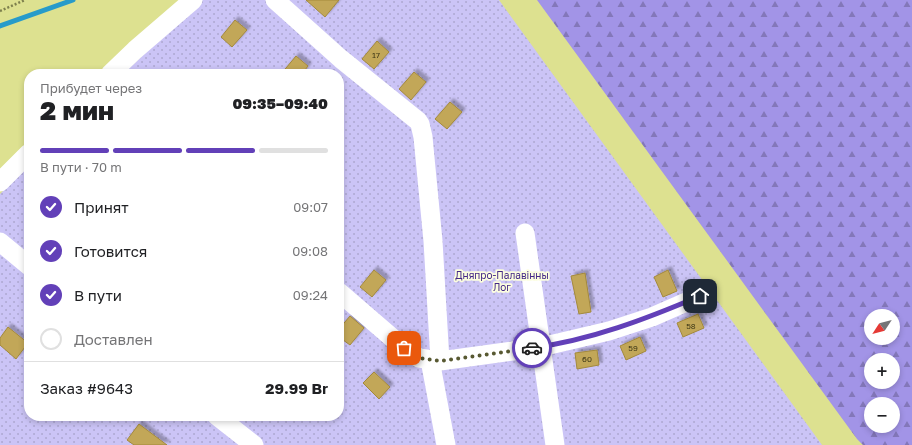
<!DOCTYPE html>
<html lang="ru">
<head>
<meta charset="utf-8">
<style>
  body { margin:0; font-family:"Golos Text",sans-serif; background:#f2f2f2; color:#202124; height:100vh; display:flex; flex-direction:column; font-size:15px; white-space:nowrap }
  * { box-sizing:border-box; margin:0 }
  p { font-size:13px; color:#757577 }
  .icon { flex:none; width:22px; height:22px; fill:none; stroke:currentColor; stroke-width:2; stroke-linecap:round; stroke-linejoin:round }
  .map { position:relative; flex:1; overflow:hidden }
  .panel { position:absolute; left:24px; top:69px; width:320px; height:352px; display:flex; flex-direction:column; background:#fff; border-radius:16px; box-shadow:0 2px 6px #0003 }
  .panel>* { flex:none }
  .needle { width:26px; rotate:234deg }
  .controls { position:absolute; left:864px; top:309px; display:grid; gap:8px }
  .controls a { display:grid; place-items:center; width:36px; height:36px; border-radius:50%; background:#fff; box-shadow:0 2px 6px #0003; font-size:20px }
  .pin { position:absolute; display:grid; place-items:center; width:34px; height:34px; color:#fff; margin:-17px; border-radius:8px; box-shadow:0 2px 6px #0006 }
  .courier { position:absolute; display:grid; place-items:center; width:40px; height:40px; margin:-20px; border:3px solid #6240b8; border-radius:50%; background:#fff; color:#222; box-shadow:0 1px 5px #0007 }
  .summary em { font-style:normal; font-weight:800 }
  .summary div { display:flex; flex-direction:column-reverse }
  .summary { display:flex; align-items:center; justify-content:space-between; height:68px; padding:0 16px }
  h1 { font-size:26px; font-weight:800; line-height:30px }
  .bar { display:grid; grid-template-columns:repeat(4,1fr); gap:6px 4px; align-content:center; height:48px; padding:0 16px }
  .bar i { height:5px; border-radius:3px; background:#e0e0e0 }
  .bar .active { background:#6240b8 }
  .bar p { grid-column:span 4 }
  .line { display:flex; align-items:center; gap:10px; padding:0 16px; border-top:1px solid #e0e0e0 }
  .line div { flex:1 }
  ol { padding:0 16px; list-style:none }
  li { display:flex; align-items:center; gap:12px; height:44px }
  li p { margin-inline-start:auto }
  li .icon { padding:4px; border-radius:50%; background:#6240b8; color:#fff; stroke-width:4 }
  li:last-child { color:#757577 }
  li i { width:22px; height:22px; border:2px solid #e0e0e0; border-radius:50% }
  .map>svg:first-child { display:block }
  .forest { fill:url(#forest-firs); fill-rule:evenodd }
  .garden { fill:url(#garden-dots) }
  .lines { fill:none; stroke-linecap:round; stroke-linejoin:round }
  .stream { stroke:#279bca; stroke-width:5 }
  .building { fill:#c2a759; stroke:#a3893b; filter:url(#shadow) }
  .path { stroke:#7e804d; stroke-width:2.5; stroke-dasharray:2 2; stroke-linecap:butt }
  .minor { stroke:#fff; stroke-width:19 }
  .done { stroke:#585932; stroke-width:4; stroke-dasharray:0 7.2 }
  .route { stroke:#6240b8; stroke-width:5 }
  .labels { text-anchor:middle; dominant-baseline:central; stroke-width:3.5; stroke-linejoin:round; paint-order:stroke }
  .number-label { font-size:8px; fill:#3c3616 }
  .park-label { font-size:10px; fill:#442887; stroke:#fcfedf }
</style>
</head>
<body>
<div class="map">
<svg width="912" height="445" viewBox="0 0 912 445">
  <defs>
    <pattern id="forest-firs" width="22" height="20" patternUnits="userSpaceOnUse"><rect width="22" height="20" fill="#a294e7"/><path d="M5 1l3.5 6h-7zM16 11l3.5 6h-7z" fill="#8377b9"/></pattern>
    <pattern id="garden-dots" width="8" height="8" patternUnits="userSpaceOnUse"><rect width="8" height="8" fill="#cbc4f6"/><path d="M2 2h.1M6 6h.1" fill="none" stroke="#ada7d1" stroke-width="1.8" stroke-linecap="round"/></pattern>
    <filter id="shadow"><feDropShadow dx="3.5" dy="-3.5" stdDeviation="1" flood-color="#0004"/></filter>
  </defs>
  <rect width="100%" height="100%" fill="#dde190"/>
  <path class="forest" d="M537,0h375v445h-49l-6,-6zM871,316h22v22h-22zM871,360h22v22h-22zM871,404h22v22h-22z"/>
  <path class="garden" d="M201,0h298l323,445h-822v-251l29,-29v251h310v-342h-216z"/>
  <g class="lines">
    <path class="stream" d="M0,26l73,-26"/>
  </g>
  <g class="building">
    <path d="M306,0h33l-14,17z"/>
    <path d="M235,20l12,10 -15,17 -11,-10z"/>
    <path d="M377,41l12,11 -15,17 -12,-10z"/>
    <path d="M296,56l12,10 -6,8h-21z"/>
    <path d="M414,72l12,10 -15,18 -12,-11z"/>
    <path d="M450,102l12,10 -15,17 -12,-10z"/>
    <path d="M374,270l12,10 -14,17 -12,-10z"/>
    <path d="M668,270l9,21 -14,6 -9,-20z"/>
    <path d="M585,273l6,39 -12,2 -8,-38z"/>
    <path d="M698,314l6,14 -21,9 -6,-14z"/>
    <path d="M350,316l14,12 -14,17 -11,-8v-8z"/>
    <path d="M8,327l20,16 -12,16 -16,-14v-7z"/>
    <path d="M640,337l6,14 -20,9 -6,-14z"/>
    <path d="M597,350l2,15 -22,4 -2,-16z"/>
    <path d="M374,372l16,15 -11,12 -16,-16z"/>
    <path d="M139,424l28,21h-33l-7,-5z"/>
  </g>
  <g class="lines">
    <path class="path" d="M0,11l25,-11"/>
    <g class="minor">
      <path d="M275,0l66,59 77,62 2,3 3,13 10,104 7,120"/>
      <path d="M110,74l25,-24 58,-50"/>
      <path d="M0,182l29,-29"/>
      <path d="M525,233l30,212"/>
      <path d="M0,242l29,24"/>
      <path d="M339,292l65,56 15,10 21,3 101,-14 68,-16 43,-14 48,-21"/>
      <path d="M430,360l16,85"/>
      <path d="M217,416l37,29"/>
    </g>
  </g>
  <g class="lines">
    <path class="done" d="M404,348l15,10 21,3 92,-13"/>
    <path class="route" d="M532,348c59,-8 114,-29 168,-52"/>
  </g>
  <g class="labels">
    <g class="number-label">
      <text x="376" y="55">17</text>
      <text x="691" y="326">58</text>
      <text x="633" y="348">59</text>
      <text x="587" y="359">60</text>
    </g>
    <g class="park-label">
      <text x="502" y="275">Дняпро-Палавінны<tspan x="502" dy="12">Лог</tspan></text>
    </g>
  </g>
</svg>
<div class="controls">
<a><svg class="needle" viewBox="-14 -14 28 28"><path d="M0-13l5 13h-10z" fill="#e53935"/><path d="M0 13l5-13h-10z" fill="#757577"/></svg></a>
<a>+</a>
<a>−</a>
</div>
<div class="pin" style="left:404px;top:348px;background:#ea580c"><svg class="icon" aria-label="bag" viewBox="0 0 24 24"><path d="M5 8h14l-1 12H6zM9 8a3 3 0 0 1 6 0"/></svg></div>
<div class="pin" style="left:700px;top:296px;background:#1f2937"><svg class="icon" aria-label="home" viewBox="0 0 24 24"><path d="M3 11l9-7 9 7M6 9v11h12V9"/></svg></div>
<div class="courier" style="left:532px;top:348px"><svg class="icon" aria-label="car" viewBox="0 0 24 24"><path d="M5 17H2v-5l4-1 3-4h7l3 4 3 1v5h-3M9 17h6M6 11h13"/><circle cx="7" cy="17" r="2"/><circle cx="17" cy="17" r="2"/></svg></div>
<section class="panel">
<div class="summary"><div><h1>2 мин</h1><p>Прибудет через</p></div><em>09:35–09:40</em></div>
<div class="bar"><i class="active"></i><i class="active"></i><i class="active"></i><i></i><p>В пути · 70 m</p></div>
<ol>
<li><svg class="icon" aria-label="check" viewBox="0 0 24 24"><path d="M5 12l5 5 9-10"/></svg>Принят<p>09:07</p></li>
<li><svg class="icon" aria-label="check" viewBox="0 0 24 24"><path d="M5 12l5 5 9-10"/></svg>Готовится<p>09:08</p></li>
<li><svg class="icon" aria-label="check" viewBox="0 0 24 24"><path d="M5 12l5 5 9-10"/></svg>В пути<p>09:24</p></li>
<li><i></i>Доставлен</li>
</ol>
<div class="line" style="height:52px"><div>Заказ #9643</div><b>29.99 Br</b></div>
</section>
</div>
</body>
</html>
